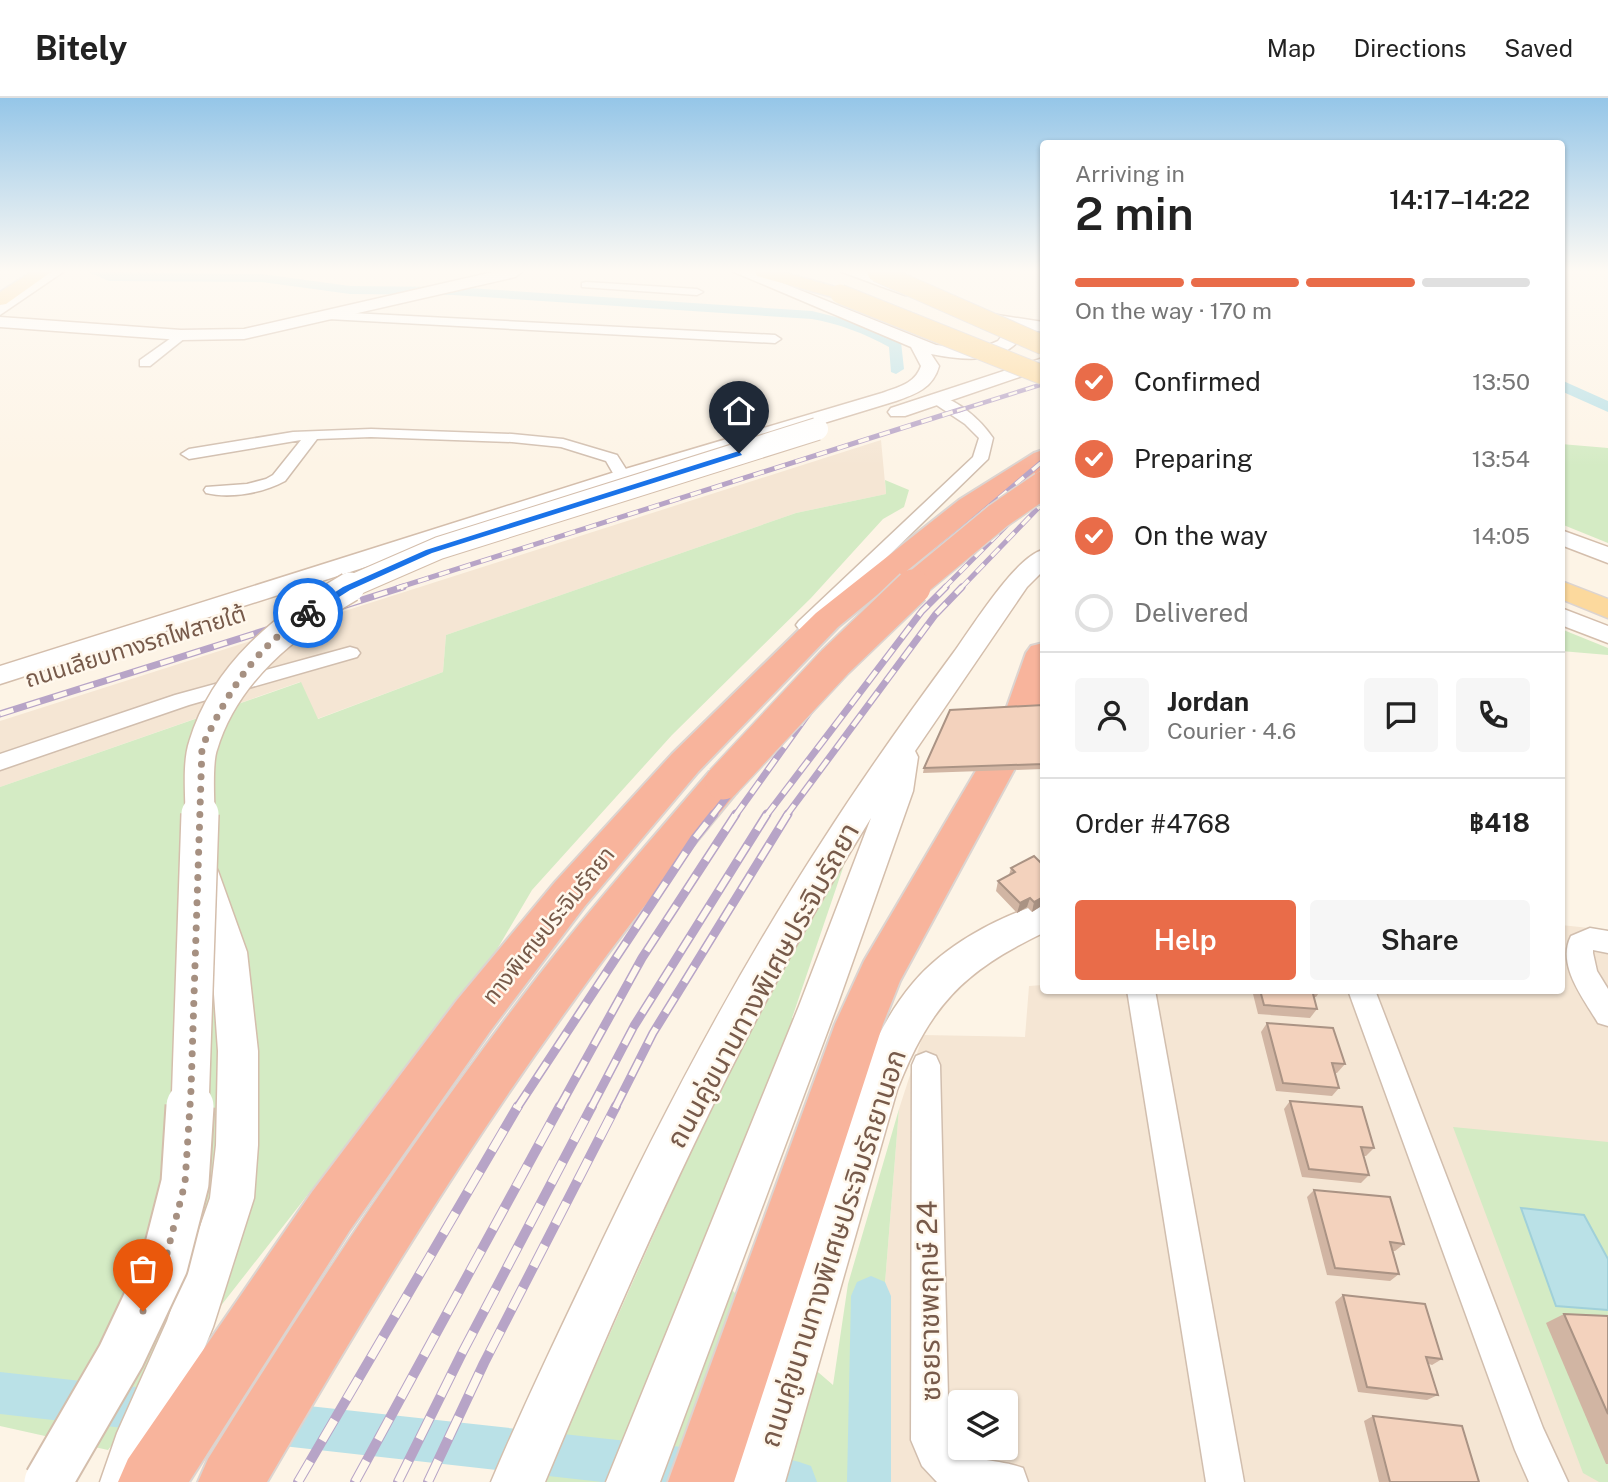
<!DOCTYPE html>
<html lang="en">
<head>
<meta charset="utf-8">
<style>
  body { margin:0; font-family:"Public Sans","Noto Sans Thai",sans-serif; background:#f6f6f6; color:#222; height:100vh; display:flex; flex-direction:column; font-size:26px; white-space:nowrap }
  * { box-sizing:border-box; margin:0 }
  p { font-size:23px; color:#767676 }
  .icon { flex:none; width:38px; height:38px; fill:none; stroke:currentColor; stroke-width:2; stroke-linecap:round; stroke-linejoin:round }
  .map { position:relative; flex:1; overflow:hidden }
  .side { position:absolute; left:1040px; top:42px; width:525px; height:854px; display:flex; flex-direction:column; background:#fff; border-radius:7px; box-shadow:0 2px 5px #0004 }
  .side>* { flex:none }
  .fabs { position:absolute; left:948px; top:1292px; display:grid; gap:14px }
  .fabs a { display:grid; place-items:center; width:70px; height:70px; border-radius:7px; background:#fff; box-shadow:0 2px 5px #0004; font-size:35px }
  .pin { position:absolute; display:grid; place-items:center; width:60px; height:60px; color:#fff; margin:-72px -30px; border-radius:50% 50% 50% 0; rotate:-45deg; box-shadow:0 0 7px #0007 }
  .pin .icon { rotate:45deg }
  .courier { position:absolute; display:grid; place-items:center; width:70px; height:70px; margin:-35px; border:5px solid #1a73e8; border-radius:50%; background:#fff; color:#222; box-shadow:0 2px 9px #0007 }
  .headline em { font-style:normal; font-weight:600 }
  .headline div { display:flex; flex-direction:column-reverse }
  .headline { display:flex; align-items:center; justify-content:space-between; height:119px; padding:0 35px }
  h1 { font-size:46px; font-weight:600; line-height:52px }
  .bar { display:grid; grid-template-columns:repeat(4,1fr); gap:10px 7px; align-content:center; height:84px; padding:0 35px }
  .bar i { height:9px; border-radius:5px; background:#e0e0e0 }
  .bar .on { background:#e96c49 }
  .bar p { grid-column:span 4 }
  .line { display:flex; align-items:center; gap:18px; padding:0 35px; border-top:2px solid #e0e0e0 }
  .line div { flex:1 }
  .round { display:grid; place-items:center; flex:none; width:74px; height:74px; border-radius:7px; background:#f6f6f6 }
  ol { padding:0 35px; list-style:none }
  li { display:flex; align-items:center; gap:21px; height:77px }
  li p { margin-inline-start:auto }
  li .icon { padding:7px; border-radius:50%; background:#e96c49; color:#fff; stroke-width:4 }
  li:last-child { color:#767676 }
  li i { width:38px; height:38px; border:4px solid #e0e0e0; border-radius:50% }
  .cta { display:flex; gap:14px; margin-top:auto; padding:14px 35px }
  .cta a { flex:1; height:80px; border-radius:7px; background:#e96c49; color:#fff; font-size:28px; font-weight:600; line-height:80px; text-align:center }
  .cta a+a { background:#f6f6f6; color:#222 }
  header { display:flex; align-items:center; gap:42px; box-sizing:border-box; height:98px; padding:0 35px; background:#fff; border-bottom:2px solid #e0e0e0 }
  header strong { font-size:33px }
  nav { display:flex; gap:38px; margin-inline-start:auto; font-size:24px }
  .map>svg:first-child { display:block }
  .residential { fill:#f5e6d4; fill-rule:evenodd }
  .green { fill:#d4ebc4 }
  .water { fill:#bae1e7; stroke:#a0d0d9; stroke-width:2 }
  .lines { fill:none; stroke-linecap:round; stroke-linejoin:round }
  .canal { fill:#bae1e7; fill-rule:evenodd }
  .street-casing { stroke:#d1beae; stroke-width:3 }
  .secondary-casing { stroke:#d4beac; stroke-width:3 }
  .primary-casing { stroke:#dcd4d0; stroke-width:3 }
  .highway-casing { stroke:#dcd4d0; stroke-width:4 }
  .street { fill:#fff; fill-rule:evenodd }
  .secondary { fill:#fff; fill-rule:evenodd }
  .primary { fill:#fcd99d; fill-rule:evenodd }
  .highway { fill:#f8b49c; fill-rule:evenodd }
  .rail-far4-casing { stroke:#b7a4c7; stroke-width:4.5 }
  .rail-far3-casing { stroke:#b7a4c7; stroke-width:5 }
  .rail-far2-casing { stroke:#b7a4c7; stroke-width:7 }
  .rail-far1-casing { stroke:#b7a4c7; stroke-width:9 }
  .rail-casing { stroke:#b7a4c7; stroke-width:10 }
  .rail-far4 { stroke:#fff8ed; stroke-width:2.5; stroke-dasharray:9; stroke-linecap:butt }
  .rail-far3 { stroke:#fff8ed; stroke-width:3.5; stroke-dasharray:11; stroke-linecap:butt }
  .rail-far2 { stroke:#fff8ed; stroke-width:4.5; stroke-dasharray:14; stroke-linecap:butt }
  .rail-far1 { stroke:#fff8ed; stroke-width:6; stroke-dasharray:18; stroke-linecap:butt }
  .rail { stroke:#fff8ed; stroke-width:8; stroke-dasharray:24; stroke-linecap:butt }
  .secondary-bridge-far3-casing { stroke:#d4beac; stroke-width:24; stroke-linecap:butt }
  .secondary-bridge-far2-casing { stroke:#d4beac; stroke-width:32; stroke-linecap:butt }
  .secondary-bridge-far1-casing { stroke:#d4beac; stroke-width:40; stroke-linecap:butt }
  .secondary-bridge-casing { stroke:#d4beac; stroke-width:51; stroke-linecap:butt }
  .primary-bridge-casing { stroke:#dcd4d0; stroke-width:21; stroke-linecap:butt }
  .highway-bridge-far1-casing { stroke:#dcd4d0; stroke-width:30; stroke-linecap:butt }
  .highway-bridge-casing { stroke:#dcd4d0; stroke-width:38; stroke-linecap:butt }
  .secondary-bridge-far3 { stroke:#fff; stroke-width:22 }
  .secondary-bridge-far2 { stroke:#fff; stroke-width:29 }
  .secondary-bridge-far1 { stroke:#fff; stroke-width:37 }
  .secondary-bridge { stroke:#fff; stroke-width:47 }
  .primary-bridge { stroke:#fcd99d; stroke-width:19 }
  .highway-bridge-far1 { stroke:#f8b49c; stroke-width:27 }
  .highway-bridge { stroke:#f8b49c; stroke-width:35 }
  .wall { fill:#d1b5a3 }
  .shaded-wall { fill:#aa9384 }
  .building { fill:#f3d2bd; stroke:#aa9384; stroke-width:2 }
  .route { fill:#1a73e8 }
  .done { stroke:#a69081; stroke-width:7; stroke-dasharray:0 12.6 }
  .labels { text-anchor:middle; dominant-baseline:central; stroke-width:5; stroke-linejoin:round; paint-order:stroke }
  .street-label { font-size:23px; fill:#775a4a; stroke:#fff8ed }
  .near-street-label { font-size:28px; fill:#775a4a; stroke:#fff8ed }
</style>
</head>
<body>
<header>
<strong>Bitely</strong>
<nav><a>Map</a><a>Directions</a><a>Saved</a></nav>
</header>
<div class="map">
<svg width="1608" height="1384" viewBox="0 0 1608 1384">
  <rect width="100%" height="100%" fill="#fdf4e6"/>
  <g class="residential">
    <path d="M881,342l5,54 -90,19 -350,122 -3,37 -126,47 -17,-37 -300,105v-66z"/>
    <path d="M1561,827l47,5v552h-739l30,-373 24,-74 102,2 4,-51 14,-1v5h518zM961,1304h45v45h-45z"/>
  </g>
  <g class="green">
    <path d="M1561,346l47,4v95l-47,-19z"/>
    <path d="M885,382l24,10 -5,17 -21,12 -72,79 -139,137 -140,155 -43,73 -381,487 -108,-24v-639l301,-105 17,37 125,-47 3,-37 350,-122 90,-19z"/>
    <path d="M1561,531l47,19v7l-47,-4z"/>
    <path d="M846,761l-54,159 34,9 -94,263 50,51 51,44 15,-101 51,-175 -30,373h-325l174,-392 93,-174z"/>
    <path d="M1453,1029l155,15v340h-9l-16,-9z"/>
  </g>
  <path class="water" d="M1521,1110l63,7 24,44v51l-52,-4z"/>
  <g class="lines">
    <g class="canal">
      <path d="M88,174l174,2 88,12 103,1 359,24 48,12 41,19 3,27 -8,5 -5,-2 -2,-25c-25,-14 -50,-23 -77,-28l-359,-24 -103,-1 -88,-12 -153,-1z"/>
      <path d="M1561,282l47,21v11l-47,-21z"/>
      <path d="M871,1178l14,6 6,14v186h-44l4,-186 6,-14z"/>
      <path d="M0,1274l709,78 16,6 6,16 4,-11c24,-9 52,-4 76,5l6,16h-86l-2,-5 -2,5h-125l-602,-68z"/>
    </g>
    <g class="street-casing">
      <g id="street">
        <path d="M586,184l111,7 6,3 -6,3 -115,-8v-4z"/>
        <path d="M332,214l443,23 6,4 -6,4 -447,-24 -2,-3z"/>
        <path d="M181,233l4,1v6l-35,28h-10v-6z"/>
        <path d="M937,297c22,6 43,24 56,43l-5,21 -175,170h-14l-3,-4 3,-4 174,-164 6,-19 -14,-14 -33,-22 -2,-3z"/>
        <path d="M371,331l141,5 51,5 54,16 14,22 -2,3h-12l-11,-19 -45,-14 -49,-5 -141,-5 -54,2 -32,42c-22,12 -55,18 -79,12l-2,-3 2,-3 41,-3 19,-5 7,-4 28,-35 -112,19 -8,-5 8,-5 104,-17z"/>
        <path d="M350,549l7,2 3,4 -3,4 -168,48 -189,65v-16l175,-59z"/>
        <path d="M1590,830l18,3v22l-15,-3v3l4,18 11,18v37l-10,-3c-14,-24 -42,-58 -27,-87z"/>
        <path d="M1127,892h28l89,492h-38z"/>
        <path d="M1348,892h27l168,438 25,54h-39l-14,-32z"/>
        <path d="M926,954l10,4 4,9 9,375c18,24 48,18 74,28l5,14h-91l-15,-16 -11,-26 1,-375 4,-9z"/>
      </g>
    </g>
    <g class="secondary-casing">
      <g id="secondary">
        <path d="M45,174h18l-63,43v-12z"/>
        <path d="M493,174h29l-7,5 -271,62 -63,1 -181,-13v-10l181,13 63,-1z"/>
        <path d="M734,174h21l181,73 28,3 20,-1 14,-6 5,-7 -21,-15 9,-5 52,8v10l-25,-4 3,10c-21,27 -60,22 -90,16l8,12c-6,22 -23,28 -43,35l-265,81 -631,202v-18l615,-194 267,-79c16,-6 33,-9 39,-27l-10,-19z"/>
        <path d="M842,174h24l51,17 2,3 -2,3h-12z"/>
        <path d="M1043,260v11l-138,47h-14l-3,-4 3,-4z"/>
        <path d="M1561,432l47,17v16l-47,-18z"/>
        <path d="M1043,452v21l-16,16 -112,164 3,6 -5,34 -76,215 -177,476h-54l193,-476 72,-188c-131,210 -231,436 -326,664h-54c30,-71 63,-140 96,-209 70,-149 146,-295 236,-433 41,-64 86,-127 131,-188 18,-25 62,-96 89,-102z"/>
        <path d="M1561,510l47,18v17l-47,-18z"/>
        <path d="M201,760l12,4 5,9 29,81 11,99v94l-4,53 -41,129 -44,107 -15,48h-54l17,-49 50,-112 43,-123 6,-53 2,-94 -7,-99 -27,-81 5,-9z"/>
        <path d="M1043,805v30c-81,39 -113,73 -146,157l-112,392h-54c30,-93 60,-186 90,-279 23,-73 41,-160 92,-220 32,-38 83,-65 130,-80z"/>
      </g>
    </g>
    <g class="primary-casing">
      <g id="primary">
        <path d="M31,174h20l-45,32 -6,1v-13z"/>
        <path d="M755,174h28l63,18 3,4 -9,5 -83,-23z"/>
        <path d="M1561,483l47,18v19l-47,-19z"/>
      </g>
    </g>
    <g class="highway-casing">
      <g id="highway">
        <path d="M1043,352v19l-64,43 -141,115 -140,145 -113,134 -94,124 -141,200 -161,252h-71l10,-23 184,-267 145,-192 98,-118 117,-128 144,-141 143,-113 75,-47z"/>
        <path d="M1043,545v62l-10,30 -133,246 -17,43 -149,458h-66l167,-458 29,-63 133,-226 29,-82 5,-7z"/>
        <path d="M723,670l14,4 5,10 -5,10c-56,68 -112,136 -163,208 -112,154 -211,317 -307,482h-69l10,-23c103,-166 211,-329 331,-484 54,-70 113,-136 170,-203z"/>
      </g>
    </g>
    <use href="#street" class="street"/>
    <use href="#secondary" class="secondary"/>
    <use href="#primary" class="primary"/>
    <use href="#highway" class="highway"/>
    <g class="rail-far4-casing">
      <path id="rail-far4" d="M957,313l86,-27"/>
    </g>
    <g class="rail-far3-casing">
      <g id="rail-far3">
        <path d="M397,490l565,-179"/>
        <path d="M902,490l32,-35 109,-92"/>
        <path d="M925,490l88,-90"/>
        <path d="M944,490l99,-99"/>
        <path d="M961,490l79,-82"/>
      </g>
    </g>
    <g class="rail-far2-casing">
      <g id="rail-far2">
        <path d="M0,616l403,-127"/>
        <path d="M712,718l100,-128 92,-101"/>
        <path d="M735,718l90,-126 101,-103"/>
        <path d="M766,718l156,-205 24,-24"/>
        <path d="M786,718l149,-201 27,-28"/>
      </g>
    </g>
    <g class="rail-far1-casing">
      <g id="rail-far1">
        <path d="M517,1010l178,-270 19,-24"/>
        <path d="M559,1010l83,-150 94,-144"/>
        <path d="M591,1010l43,-82 133,-212"/>
        <path d="M615,1010l38,-75 135,-219"/>
      </g>
    </g>
    <g class="rail-casing">
      <g id="rail">
        <path d="M298,1384l220,-376"/>
        <path d="M355,1384l205,-376"/>
        <path d="M398,1384l64,-129 130,-247"/>
        <path d="M428,1384l56,-119 132,-257"/>
      </g>
    </g>
    <use href="#rail-far4" class="rail-far4"/>
    <use href="#rail-far3" class="rail-far3"/>
    <use href="#rail-far2" class="rail-far2"/>
    <use href="#rail-far1" class="rail-far1"/>
    <use href="#rail" class="rail"/>
    <g class="secondary-bridge-far3-casing">
      <path id="secondary-bridge-far3" d="M347,490l92,-40 378,-119"/>
    </g>
    <g class="secondary-bridge-far2-casing">
      <path id="secondary-bridge-far2" d="M200,718c0,-20 -3,-52 3,-70 22,-74 84,-122 147,-159"/>
    </g>
    <g class="secondary-bridge-far1-casing">
      <path id="secondary-bridge-far1" d="M190,1010l10,-294"/>
    </g>
    <g class="secondary-bridge-casing">
      <path id="secondary-bridge" d="M48,1384l73,-126 43,-91 21,-82 5,-77"/>
    </g>
    <g class="primary-bridge-casing">
      <g id="primary-bridge">
        <path d="M877,174l166,73"/>
        <path d="M840,196l203,81"/>
      </g>
    </g>
    <g class="highway-bridge-far1-casing">
      <path id="highway-bridge-far1" d="M911,490l87,-72 45,-31"/>
    </g>
    <g class="highway-bridge-casing">
      <path id="highway-bridge" d="M723,684l112,-120 78,-75"/>
    </g>
    <use href="#secondary-bridge-far3" class="secondary-bridge-far3"/>
    <use href="#secondary-bridge-far2" class="secondary-bridge-far2"/>
    <use href="#secondary-bridge-far1" class="secondary-bridge-far1"/>
    <use href="#secondary-bridge" class="secondary-bridge"/>
    <use href="#primary-bridge" class="primary-bridge"/>
    <use href="#highway-bridge-far1" class="highway-bridge-far1"/>
    <use href="#highway-bridge" class="highway-bridge"/>
  </g>
  <g class="wall">
    <path d="M1043,607v64l-120,4 1,-5z"/>
    <path d="M1040,764l3,43 -11,7 -5,-5 -10,6 -21,-22 2,-10 11,-6 2,-7z"/>
    <path d="M1252,892h69l-5,7h-2l3,12 -7,9 -52,-4z"/>
    <path d="M1267,925l78,41 -8,9h-2l4,15 -7,8 -56,-5 -15,-59z"/>
    <path d="M1290,1003l84,47 -8,8h-2l5,19 -8,8 -59,-6 -18,-68z"/>
    <path d="M1314,1092l90,54 -9,7h-2l6,23 -9,7 -63,-6 -20,-78z"/>
    <path d="M1343,1197l99,64 -10,6 -3,-1 9,31 -11,5 -69,-8 -23,-90z"/>
    <path d="M1564,1216l44,2v148h-2l-60,-141z"/>
    <path d="M1373,1318l106,66h-100l-15,-61z"/>
  </g>
  <g class="shaded-wall">
    <path d="M1043,799v8l-11,7 2,-10z"/>
    <path d="M1030,800l-3,9 -10,6 3,-10z"/>
  </g>
  <g class="building">
    <path d="M1043,607v59l-119,4 26,-58z"/>
    <path d="M1034,758l6,6 3,-2v37l-9,5 -4,-4 -10,5 -22,-22 17,-9 -4,-4z"/>
    <path d="M1260,892h52l5,19 -53,-4z"/>
    <path d="M1267,925l66,5 12,36 -13,-1 7,25 -56,-5z"/>
    <path d="M1290,1003l72,6 12,41 -13,-1 8,28 -60,-6z"/>
    <path d="M1314,1092l76,7 14,47 -14,-2 9,32 -64,-6z"/>
    <path d="M1343,1197l82,9 17,55 -16,-2 12,38 -71,-8z"/>
    <path d="M1564,1216l44,2v98z"/>
    <path d="M1373,1318l89,10 17,56h-89z"/>
  </g>
  <linearGradient id="sky" x2="0" y2="1"><stop stop-color="#95c6e8"/><stop offset="0.47" stop-color="#fefaf4"/><stop offset="1" stop-color="#fefaf4" stop-opacity="0"/></linearGradient>
  <rect width="1608" height="368" fill="url(#sky)"/>
  <path class="route" d="M739,353l3,4 -310,98 -82,37 -39,25 -8,-2 40,-26 83,-37z"/>
  <g class="lines">
    <path class="done" d="M143,1213l21,-46 21,-82 6,-93 11,-343c27,-57 51,-97 106,-134"/>
  </g>
  <g class="labels">
    <g class="street-label">
      <text transform="translate(135 548) rotate(-17)">ถนนเลียบทางรถไฟสายใต้</text>
      <text transform="translate(548 827) rotate(-51)">ทางพิเศษประจิมรัถยา</text>
    </g>
    <g class="near-street-label">
      <text transform="translate(762 887) rotate(-61)">ถนนคู่ขนานทางพิเศษประจิมรัถยา</text>
      <text transform="translate(832 1150) rotate(-72)">ถนนคู่ขนานทางพิเศษประจิมรัถยานอก</text>
      <text transform="translate(928 1203) rotate(-91)">ซอยราชพฤกษ์ 24</text>
    </g>
  </g>
</svg>
<div class="fabs">
<a><svg class="icon" aria-label="layers" viewBox="0 0 24 24"><path d="M12 4l9 5-9 5-9-5zM3 14l9 5 9-5"/></svg></a>
</div>
<div class="pin" style="left:143px;top:1213px;background:#ea580c"><svg class="icon" aria-label="bag" viewBox="0 0 24 24"><path d="M5 8h14l-1 12H6zM9 8a3 3 0 0 1 6 0"/></svg></div>
<div class="pin" style="left:739px;top:355px;background:#1f2937"><svg class="icon" aria-label="home" viewBox="0 0 24 24"><path d="M3 11l9-7 9 7M6 9v11h12V9"/></svg></div>
<div class="courier" style="left:308px;top:515px"><svg class="icon" aria-label="bike" viewBox="0 0 24 24"><circle cx="6" cy="16" r="4"/><circle cx="18" cy="16" r="4"/><path d="M6 16l4-8h5l3 8M10 8l3 8H6M13 5h3"/></svg></div>
<section class="side">
<div class="headline"><div><h1>2 min</h1><p>Arriving in</p></div><em>14:17–14:22</em></div>
<div class="bar"><i class="on"></i><i class="on"></i><i class="on"></i><i></i><p>On the way · 170 m</p></div>
<ol>
<li><svg class="icon" aria-label="check" viewBox="0 0 24 24"><path d="M5 12l5 5 9-10"/></svg>Confirmed<p>13:50</p></li>
<li><svg class="icon" aria-label="check" viewBox="0 0 24 24"><path d="M5 12l5 5 9-10"/></svg>Preparing<p>13:54</p></li>
<li><svg class="icon" aria-label="check" viewBox="0 0 24 24"><path d="M5 12l5 5 9-10"/></svg>On the way<p>14:05</p></li>
<li><i></i>Delivered</li>
</ol>
<div class="line" style="height:126px"><a class="round"><svg class="icon" aria-label="person" viewBox="0 0 24 24"><circle cx="12" cy="8" r="4"/><path d="M4 21q1-7 8-7t8 7"/></svg></a><div><b>Jordan</b><p>Courier · 4.6</p></div><a class="round"><svg class="icon" aria-label="chat" viewBox="0 0 24 24"><path d="M4 5h16v11H9l-5 4z"/></svg></a><a class="round"><svg class="icon" aria-label="phone" viewBox="0 0 24 24"><path d="M5 4h4l2 5-3 2q2 4 5 5l2-3 5 2v4C11 20 4 13 5 4z"/></svg></a></div>
<div class="line" style="height:91px"><div>Order #4768</div><b>฿418</b></div>
<div class="cta"><a>Help</a><a>Share</a></div>
</section>
</div>
</body>
</html>
